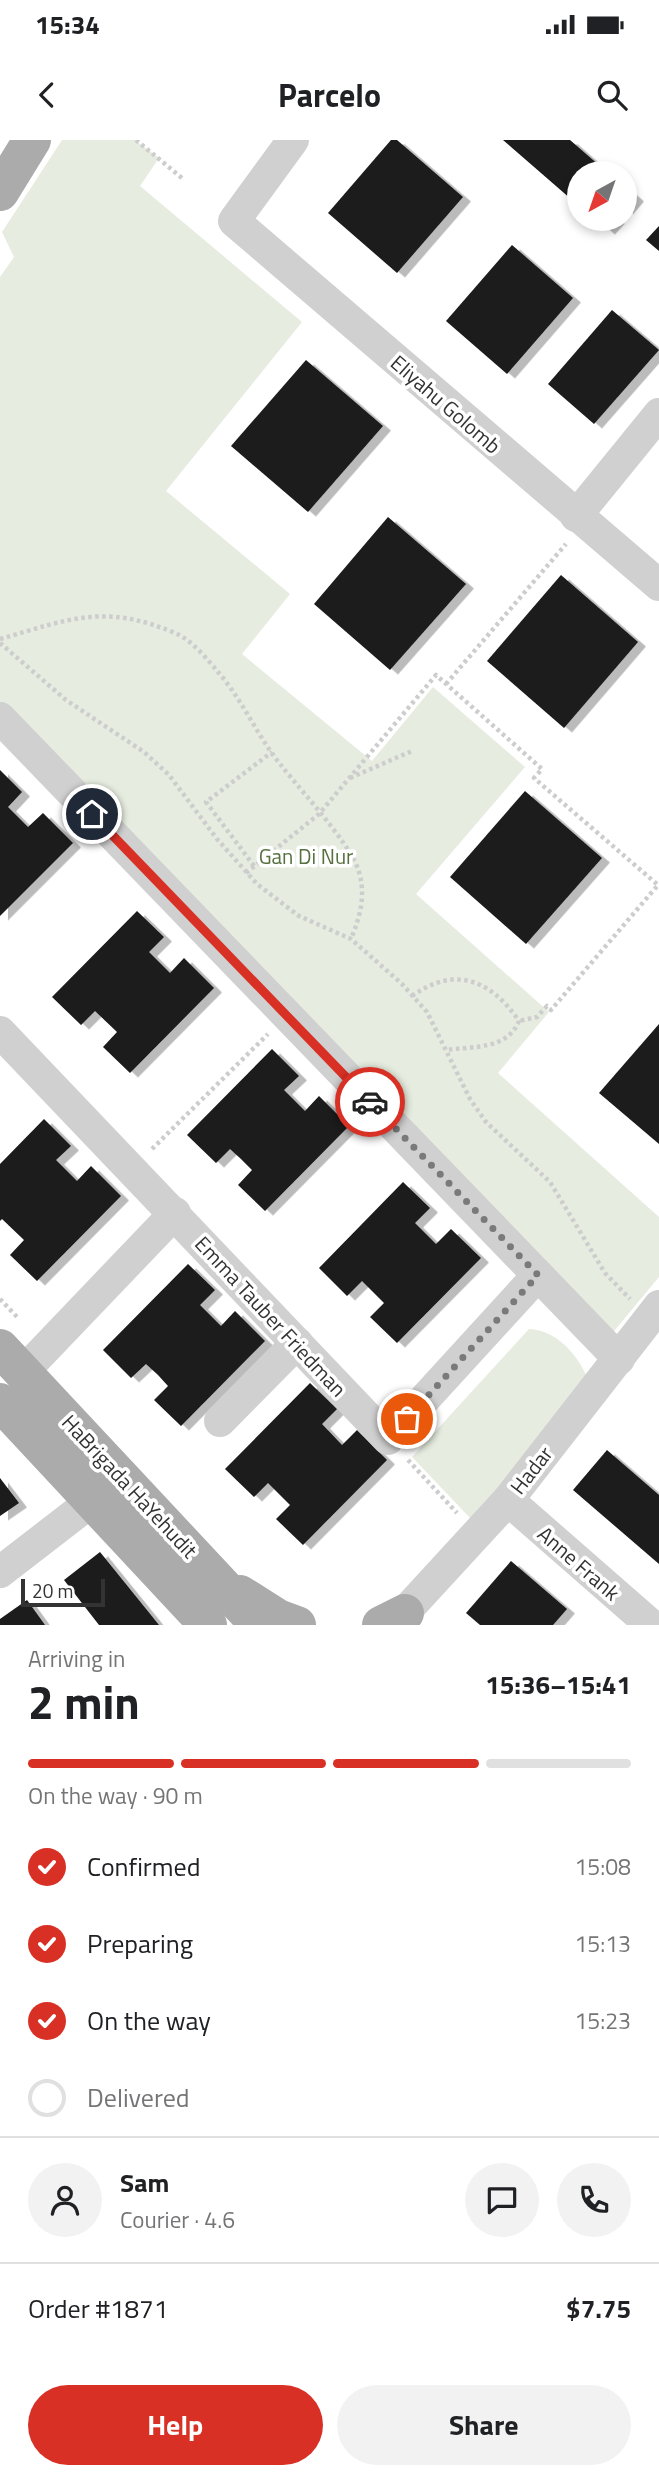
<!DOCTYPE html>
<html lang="en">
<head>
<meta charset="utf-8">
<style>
  body { margin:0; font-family:"Titillium Web",sans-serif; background:#f2f2f2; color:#202124; height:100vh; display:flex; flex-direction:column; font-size:26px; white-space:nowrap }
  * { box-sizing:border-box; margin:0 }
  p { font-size:23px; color:#757577 }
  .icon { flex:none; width:38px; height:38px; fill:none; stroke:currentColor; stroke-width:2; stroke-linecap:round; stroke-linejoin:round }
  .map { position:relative; height:1485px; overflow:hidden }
  .side { display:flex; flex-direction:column; background:#fff; flex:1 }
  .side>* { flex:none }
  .needle { width:46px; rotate:220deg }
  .buttons { position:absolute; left:567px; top:21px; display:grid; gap:14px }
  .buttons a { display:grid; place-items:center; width:70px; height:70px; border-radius:50%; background:#fff; box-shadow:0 4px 10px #0003; font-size:35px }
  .scale { position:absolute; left:21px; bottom:18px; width:84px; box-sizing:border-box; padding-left:7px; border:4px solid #333; border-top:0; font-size:19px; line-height:24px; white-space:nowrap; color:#333; -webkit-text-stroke:5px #fff; paint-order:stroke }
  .pin { position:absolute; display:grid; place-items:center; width:60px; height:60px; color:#fff; margin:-30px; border:4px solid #fff; border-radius:50%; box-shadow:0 2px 7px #0007 }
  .courier { position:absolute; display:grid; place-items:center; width:70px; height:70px; margin:-35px; border:5px solid #d93025; border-radius:50%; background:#fff; color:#222; box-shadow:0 2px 9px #0007 }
  .overview em { font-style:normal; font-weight:700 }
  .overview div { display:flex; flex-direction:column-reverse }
  .overview { display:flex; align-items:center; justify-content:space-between; height:119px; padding:0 28px }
  h1 { font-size:46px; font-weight:700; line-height:52px }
  .bar { display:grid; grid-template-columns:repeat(4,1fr); gap:10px 7px; align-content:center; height:84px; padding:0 28px }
  .bar i { height:9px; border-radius:5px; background:#e0e0e0 }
  .bar .on { background:#d93025 }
  .bar p { grid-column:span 4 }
  .line { display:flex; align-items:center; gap:18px; padding:0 28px; border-top:2px solid #e0e0e0 }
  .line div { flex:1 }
  .round { display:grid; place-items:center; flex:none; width:74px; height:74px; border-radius:37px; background:#f2f2f2 }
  ol { padding:0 28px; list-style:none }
  li { display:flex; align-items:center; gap:21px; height:77px }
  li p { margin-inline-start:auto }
  li .icon { padding:7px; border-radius:50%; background:#d93025; color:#fff; stroke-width:4 }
  li:last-child { color:#757577 }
  li i { width:38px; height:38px; border:4px solid #e0e0e0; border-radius:50% }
  .action { display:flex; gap:14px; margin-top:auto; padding:14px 28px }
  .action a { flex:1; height:80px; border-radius:42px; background:#d93025; color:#fff; font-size:28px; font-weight:700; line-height:80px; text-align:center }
  .action a+a { background:#f2f2f2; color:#202124 }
  .status { display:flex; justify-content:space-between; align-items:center; height:49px; padding:0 35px; background:#fff; direction:ltr }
  .status svg { height:19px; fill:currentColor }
  header { display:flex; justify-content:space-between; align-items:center; height:91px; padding:0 28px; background:#fff; font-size:32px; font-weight:700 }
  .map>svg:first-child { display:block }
  .green { fill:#e6ecdf }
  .building { fill:#1a1a1a; filter:url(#shadow) }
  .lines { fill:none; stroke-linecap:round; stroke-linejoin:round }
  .path { stroke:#cdcdcd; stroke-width:4.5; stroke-dasharray:3.5 3.5; stroke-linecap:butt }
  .minor { stroke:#d0d0d0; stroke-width:32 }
  .major { stroke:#ababab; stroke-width:38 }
  .done { stroke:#7a7a7a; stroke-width:7; stroke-dasharray:0 12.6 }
  .route { stroke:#d93025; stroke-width:9 }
  .labels { text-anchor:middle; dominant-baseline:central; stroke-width:7; stroke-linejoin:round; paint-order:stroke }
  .street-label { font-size:21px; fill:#333; stroke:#fff }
  .park-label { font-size:21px; fill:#56703f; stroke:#fff }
</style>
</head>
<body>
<div class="status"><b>15:34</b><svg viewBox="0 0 49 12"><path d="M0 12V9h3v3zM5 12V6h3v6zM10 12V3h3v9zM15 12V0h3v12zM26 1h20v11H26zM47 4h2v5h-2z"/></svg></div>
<header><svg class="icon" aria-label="back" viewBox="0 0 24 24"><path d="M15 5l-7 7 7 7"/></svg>Parcelo<svg class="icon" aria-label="search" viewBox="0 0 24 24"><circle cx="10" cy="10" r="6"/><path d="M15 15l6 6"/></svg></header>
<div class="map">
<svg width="659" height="1485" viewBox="0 0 659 1485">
  <defs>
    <filter id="shadow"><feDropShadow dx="8" dy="4.5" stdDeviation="0" flood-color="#0004"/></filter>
  </defs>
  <rect width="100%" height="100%" fill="#fff"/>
  <g class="green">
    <path d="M62,0h73l24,18 -19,28 162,136 -136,169 124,103 -48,60 130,107 61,-74 92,80 -109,127 133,118 -51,61 161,144v60l-50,60 -609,-635v-425l14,-20 -12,-25z"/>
    <path d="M529,1189c27,1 48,25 58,48l-115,143 -60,-63z"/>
  </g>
  <g class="building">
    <path d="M391,0h6l66,57 -66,76 -69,-60z"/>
    <path d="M503,0h67l38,33h-29v33z"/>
    <path d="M625,47l11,10 -11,13z"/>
    <path d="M594,79h23l-10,11z"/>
    <path d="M659,86v25l-13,-11z"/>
    <path d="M512,105l61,53 -66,76 -61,-53z"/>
    <path d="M612,170l47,40 -65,74 -46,-40z"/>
    <path d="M306,220l77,66 -75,86 -77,-66z"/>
    <path d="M388,377l78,67 -76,86 -76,-66z"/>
    <path d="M561,435l77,67 -74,86 -77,-67z"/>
    <path d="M0,630l22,22 -14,15 20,20 15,-14 30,30 -73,73z"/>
    <path d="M525,651l77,67 -76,86 -76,-67z"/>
    <path d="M137,771l27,26 -15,15 21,21 14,-15 30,30 -84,85 -27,-26 14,-15 -22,-21 -14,14 -29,-28z"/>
    <path d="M659,884v120l-60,-51z"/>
    <path d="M272,909l27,27 -15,14 21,21 14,-15 30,30 -84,85 -27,-26 14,-15 -11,-11 -11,-10 -14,14 -29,-28z"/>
    <path d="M44,979l27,27 -15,14 21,21 14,-15 30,30 -84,85 -27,-26 14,-15 -22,-21 -2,2v-57z"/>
    <path d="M403,1042l27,26 -15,15 21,21 15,-15 30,29 -84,85 -27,-26 14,-14 -22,-22 -15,15 -28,-28z"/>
    <path d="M188,1124l27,26 -15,15 21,21 14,-15 30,30 -84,85 -27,-26 14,-14 -10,-11 -12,-11 -15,14 -28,-28z"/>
    <path d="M310,1243l27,26 -15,15 20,21 15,-15 30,30 -84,85 -27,-26 14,-14 -22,-22 -14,14 -29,-28z"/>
    <path d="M607,1310l52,45v69l-86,-74z"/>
    <path d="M0,1338l19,25 -19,13z"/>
    <path d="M100,1412l59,73h-60l-35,-45z"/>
    <path d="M511,1421l56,48 -14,16h-73l-14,-12z"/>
    <path d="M27,1460l18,25h-45v-6z"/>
  </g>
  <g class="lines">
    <g class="path">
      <path d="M136,0l46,38"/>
      <path d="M0,499c70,-20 104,-36 175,-6 17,7 32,26 43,39 21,24 35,54 53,80 21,30 79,89 88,120 7,24 1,45 -8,67"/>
      <path d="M0,503l66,57 78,52 25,23 48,64 40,45 42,32 52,23 51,45 25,28 43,87 16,23 64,60 55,91 25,26"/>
      <path d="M446,544l120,-140"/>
      <path d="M350,638l62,-27"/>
      <path d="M254,726l-48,-64 66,-50"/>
      <path d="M246,733l73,-59 117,-139 106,94 -8,9 124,107 -107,125 -4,-4 -10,11 -18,4"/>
      <path d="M412,856c43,-31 79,-16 107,25 -12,29 -45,25 -73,29"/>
      <path d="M152,1009l116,-115"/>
      <path d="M0,1159l19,20"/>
      <path d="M408,1320l49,53"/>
    </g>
    <g class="minor">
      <path d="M293,0l-59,81 425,364"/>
      <path d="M576,376l83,-102"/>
      <path d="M0,578l619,641"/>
      <path d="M0,892l388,407 150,-164"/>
      <path d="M23,1232l152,-159"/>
      <path d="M220,1281l77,-78"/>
      <path d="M508,1360l143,125"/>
      <path d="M0,1432l92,-71"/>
      <path d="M393,1485l115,-125 151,-194"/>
    </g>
    <g class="major">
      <path d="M0,52l32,-52"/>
      <path d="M0,1208l259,277"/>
      <path d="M0,1262l208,223"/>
      <path d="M240,1454l38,24 19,7"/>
      <path d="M381,1485l24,-12"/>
    </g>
  </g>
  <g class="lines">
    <path class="done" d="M370,962l168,173 -131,144"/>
    <path class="route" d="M92,674l278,288"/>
  </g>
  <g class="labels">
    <g class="street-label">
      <text transform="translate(446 264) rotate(41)">Eliyahu Golomb</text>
      <text transform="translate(271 1176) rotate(47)">Emma Tauber Friedman</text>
      <text transform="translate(531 1330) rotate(-52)">Hadar</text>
      <text transform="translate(130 1346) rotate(47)">HaBrigada HaYehudit</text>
      <text transform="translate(579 1423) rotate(41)">Anne Frank</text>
    </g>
    <g class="park-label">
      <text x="306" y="716">Gan Di Nur</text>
    </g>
  </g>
</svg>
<div class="buttons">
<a><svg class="needle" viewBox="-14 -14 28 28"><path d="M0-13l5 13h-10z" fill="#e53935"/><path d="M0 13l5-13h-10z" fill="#757577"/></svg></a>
</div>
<div class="scale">20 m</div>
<div class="pin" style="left:407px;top:1279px;background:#ea580c"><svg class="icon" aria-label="bag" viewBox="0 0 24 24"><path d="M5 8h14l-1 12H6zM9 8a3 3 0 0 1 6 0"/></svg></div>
<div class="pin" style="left:92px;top:674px;background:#1f2937"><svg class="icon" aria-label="home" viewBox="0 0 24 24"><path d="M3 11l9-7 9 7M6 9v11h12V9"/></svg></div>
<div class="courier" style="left:370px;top:962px"><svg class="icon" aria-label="car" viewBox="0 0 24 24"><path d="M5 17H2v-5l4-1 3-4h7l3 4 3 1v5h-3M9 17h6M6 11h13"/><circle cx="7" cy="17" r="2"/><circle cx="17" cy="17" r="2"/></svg></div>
</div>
<section class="side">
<div class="overview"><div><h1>2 min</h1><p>Arriving in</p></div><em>15:36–15:41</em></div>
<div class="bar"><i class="on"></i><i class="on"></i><i class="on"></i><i></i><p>On the way · 90 m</p></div>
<ol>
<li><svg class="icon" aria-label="check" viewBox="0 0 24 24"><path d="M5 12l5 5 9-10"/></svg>Confirmed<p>15:08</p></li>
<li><svg class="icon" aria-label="check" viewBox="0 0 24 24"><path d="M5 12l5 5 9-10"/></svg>Preparing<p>15:13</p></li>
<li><svg class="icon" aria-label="check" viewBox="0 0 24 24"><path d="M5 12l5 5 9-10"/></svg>On the way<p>15:23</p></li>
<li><i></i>Delivered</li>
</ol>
<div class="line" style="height:126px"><a class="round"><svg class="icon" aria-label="person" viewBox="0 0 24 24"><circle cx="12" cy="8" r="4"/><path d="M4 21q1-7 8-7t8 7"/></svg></a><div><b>Sam</b><p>Courier · 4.6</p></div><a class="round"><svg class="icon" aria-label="chat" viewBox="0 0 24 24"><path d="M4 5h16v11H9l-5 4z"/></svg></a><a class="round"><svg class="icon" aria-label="phone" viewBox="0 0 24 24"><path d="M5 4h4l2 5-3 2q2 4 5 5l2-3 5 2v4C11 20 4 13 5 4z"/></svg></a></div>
<div class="line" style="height:91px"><div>Order #1871</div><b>$7.75</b></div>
<div class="action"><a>Help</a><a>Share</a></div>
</section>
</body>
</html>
